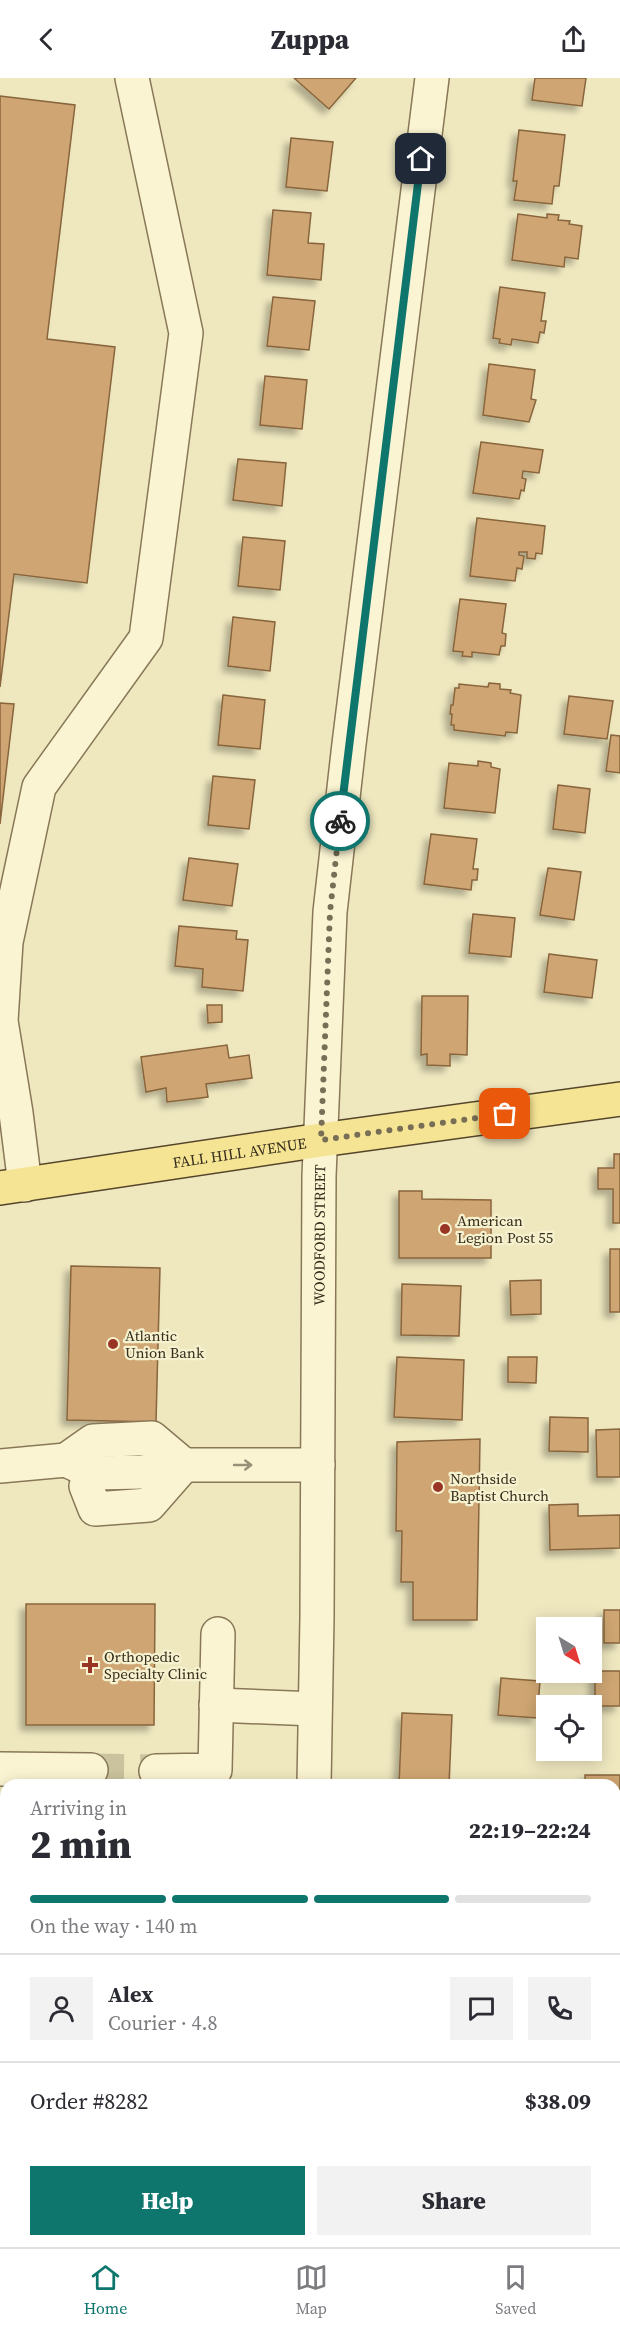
<!DOCTYPE html>
<html lang="en">
<head>
<meta charset="utf-8">
<style>
  body { margin:0; font-family:"Source Serif 4",serif; background:#f2f2f3; color:#2b2b33; height:100vh; display:flex; flex-direction:column; font-size:22px; white-space:nowrap }
  * { box-sizing:border-box; margin:0 }
  p { font-size:20px; color:#7c7c81 }
  .icon { flex:none; width:33px; height:33px; fill:none; stroke:currentColor; stroke-width:2; stroke-linecap:round; stroke-linejoin:round }
  .map { position:relative; flex:1; overflow:hidden }
  .details { position:absolute; left:0px; top:1701px; width:621px; height:468px; display:flex; flex-direction:column; background:#fff; border-radius:18px 18px 0 0; box-shadow:0 3px 15px #0003 }
  .details>* { flex:none }
  .needle { width:39px; rotate:142deg }
  .fabs { position:absolute; left:536px; top:1539px; display:grid; gap:12px }
  .fabs a { display:grid; place-items:center; width:66px; height:66px; border-radius:0px; background:#fff; box-shadow:0 3px 15px #0003; font-size:30px }
  .pin { position:absolute; display:grid; place-items:center; width:51px; height:51px; color:#fff; margin:-26px; border-radius:12px; box-shadow:0 3px 9px #0006 }
  .courier { position:absolute; display:grid; place-items:center; width:60px; height:60px; margin:-30px; border:4px solid #0f766e; border-radius:50%; background:#fff; color:#222; box-shadow:0 2px 8px #0007 }
  .overview em { font-style:normal; font-weight:800 }
  .overview div { display:flex; flex-direction:column-reverse }
  .overview { display:flex; align-items:center; justify-content:space-between; height:102px; padding:0 30px }
  h1 { font-size:39px; font-weight:800; line-height:45px }
  .bar { display:grid; grid-template-columns:repeat(4,1fr); gap:9px 6px; align-content:center; height:72px; padding:0 30px }
  .bar i { height:8px; border-radius:4px; background:#e1e1e2 }
  .bar .active { background:#0f766e }
  .bar p { grid-column:span 4 }
  .line { display:flex; align-items:center; gap:15px; padding:0 30px; border-top:2px solid #e1e1e2 }
  .line div { flex:1 }
  .round { display:grid; place-items:center; flex:none; width:63px; height:63px; border-radius:0px; background:#f2f2f3 }
  .cta { display:flex; gap:12px; margin-top:auto; padding:12px 30px }
  .cta a { flex:1; height:69px; border-radius:0px; background:#0f766e; color:#fff; font-size:24px; font-weight:800; line-height:69px; text-align:center }
  .cta a+a { background:#f2f2f3; color:#2b2b33 }
  header { display:flex; justify-content:space-between; align-items:center; height:78px; padding:0 30px; background:#fff; font-size:27px; font-weight:800 }
  .menu { display:flex; justify-content:space-around; align-items:center; height:84px; border-top:2px solid #e1e1e2; background:#fff; font-size:16px; color:#7c7c81 }
  .menu a { display:grid; justify-items:center; gap:3px }
  .menu .active { color:#0f766e }
  .map>svg:first-child { display:block }
  .building { fill:#cfa673; stroke:#88653c; stroke-width:1.5; filter:url(#shadow) }
  .lines { fill:none; stroke-linecap:round; stroke-linejoin:round }
  .minor-tunnel { stroke:#cac39e; stroke-width:33; stroke-dasharray:33 16; stroke-linecap:butt }
  .minor-casing { stroke:#887857; stroke-width:36 }
  .major-casing { stroke:#55452b; stroke-width:36 }
  .minor { stroke:#faf4d2; stroke-width:33 }
  .major { stroke:#f4e494; stroke-width:33 }
  .oneway { stroke:#989077 }
  .done { stroke:#776e55; stroke-width:6; stroke-dasharray:0 10.8 }
  .route { stroke:#0f766e; stroke-width:8 }
  .poi-dot { fill:#993525; stroke:#f6f1ce; stroke-width:2 }
  .labels { text-anchor:middle; dominant-baseline:central; stroke-width:4.5; stroke-linejoin:round; paint-order:stroke }
  .street-label { font-size:15px; fill:#372d1c; stroke:#f6f1ce }
  .poi-label { font-size:15px; fill:#372d1c; stroke:#f6f1ce; text-anchor:start }
</style>
</head>
<body>
<header><svg class="icon" aria-label="back" viewBox="0 0 24 24"><path d="M15 5l-7 7 7 7"/></svg>Zuppa<svg class="icon" aria-label="share" viewBox="0 0 24 24"><path d="M12 15V3M7 8l5-5 5 5M5 13v7h14v-7"/></svg></header>
<div class="map">
<svg width="620" height="2169" viewBox="0 0 620 2169">
  <defs>
    <filter id="shadow"><feDropShadow dx="-5.5" dy="5.5" stdDeviation="3" flood-color="#0004"/></filter>
  </defs>
  <rect width="100%" height="100%" fill="#efe8bf"/>
  <g class="building">
    <path d="M294,0h62l-27,31z"/>
    <path d="M535,0h51l-4,28 -50,-6z"/>
    <path d="M0,18l75,9 -28,234 68,8 -28,236 -73,-9 -14,113z"/>
    <path d="M519,52l46,5 -6,51h-5l-2,18 -38,-4 3,-19h-4z"/>
    <path d="M291,60l42,4 -6,49 -41,-4z"/>
    <path d="M273,132l38,3 -3,30 16,1 -3,36 -54,-5z"/>
    <path d="M518,136l29,4v-4l12,1 -1,5 12,1 -1,3 13,2 -4,33 -13,-2 -1,10 -52,-7z"/>
    <path d="M500,209l45,6 -4,28h5l-2,12 -4,-1 -2,11 -26,-4 -1,6 -12,-2 1,-4 -7,-1z"/>
    <path d="M273,219l42,4 -6,49 -42,-4z"/>
    <path d="M489,286l46,6 -4,29 5,1 -7,22 -46,-7z"/>
    <path d="M265,298l42,4 -5,49 -42,-4z"/>
    <path d="M481,364l62,8 -4,23 -16,-2 -1,7 4,1 -2,12 -3,-1 -2,9 -46,-6z"/>
    <path d="M238,381l48,4 -4,43 -49,-6z"/>
    <path d="M477,440l68,8 -3,28 -6,-1 -1,6 -8,-1v-6h-8v3l5,1 -2,13 -5,-1 -2,13 -45,-5z"/>
    <path d="M243,459l42,4 -5,49 -42,-4z"/>
    <path d="M460,521l46,5 -4,29 4,1 -1,12h-4l-2,9 -27,-3v5l-10,-1 1,-4 -10,-1z"/>
    <path d="M233,539l42,5 -5,49 -42,-5z"/>
    <path d="M489,605l11,1v5l11,1 -1,3 11,2 -4,38 -11,-1 -1,4 -51,-6v-5h-3l1,-11h-2l1,-9h2l2,-17h4v-4l29,3z"/>
    <path d="M223,617l42,5 -5,49 -42,-4z"/>
    <path d="M569,618l44,5 -6,38 -43,-5z"/>
    <path d="M0,625l14,1 -14,120z"/>
    <path d="M611,657l9,1v37l-14,-2z"/>
    <path d="M478,683l13,2v4l9,2 -5,44 -51,-5 5,-45 29,3z"/>
    <path d="M213,698l42,4 -6,49 -41,-4z"/>
    <path d="M558,707l32,4 -5,44 -32,-4z"/>
    <path d="M431,756l46,5 -4,30h5l-1,11h-5l-1,10 -47,-6z"/>
    <path d="M189,780l49,6 -6,42 -49,-6z"/>
    <path d="M548,790l33,4 -7,48 -34,-5z"/>
    <path d="M473,836l42,4 -4,39 -42,-4z"/>
    <path d="M179,848l58,5 -1,8 12,1 -5,51 -41,-4 1,-18 -28,-3z"/>
    <path d="M549,876l48,6 -5,38 -48,-6z"/>
    <path d="M422,918h46l-1,59 -17,-1v12l-23,-1v-11l-6,1z"/>
    <path d="M207,927h15v17l-14,1z"/>
    <path d="M227,967l2,13 20,-3 3,23 -46,6 2,13 -41,5 -1,-14 -20,4 -5,-35z"/>
    <path d="M614,1076h6v69h-7v-34h-15v-21h16z"/>
    <path d="M399,1113h23v8l69,1v58h-92z"/>
    <rect x="610" y="1171" width="10" height="63"/>
    <path d="M71,1188l89,2 -4,154 -89,-2z"/>
    <path d="M541,1202v34l-30,1 -1,-34z"/>
    <path d="M402,1206l59,2 -2,50 -58,-1z"/>
    <path d="M397,1279l67,3 -2,60 -68,-3z"/>
    <path d="M508,1279h29l-1,26 -28,-1z"/>
    <path d="M550,1339l38,1v34l-39,-1z"/>
    <path d="M620,1351v48h-23l-1,-47z"/>
    <path d="M480,1361l-3,181h-64v-38h-12l1,-51h-6l1,-89z"/>
    <path d="M578,1426v12l42,-1v33l-70,2 -1,-45z"/>
    <path d="M26,1526h129l-1,121h-128z"/>
    <rect x="604" y="1532" width="16" height="33"/>
    <rect x="595" y="1593" width="25" height="35"/>
    <path d="M501,1600l39,3 -3,37 -39,-3z"/>
    <path d="M402,1635l50,2 -3,70h-50z"/>
    <path d="M591,1637h3l-1,29h-2z"/>
    <path d="M585,1697h35v52h-5v-42h-30z"/>
    <path d="M6,1857v78h-6v-77z"/>
    <rect x="615" y="1871" width="5" height="29"/>
    <path d="M376,2163h45v6h-38v-4h-7z"/>
  </g>
  <g class="lines">
    <path class="minor-tunnel" d="M91,1692l65,1"/>
    <g class="minor-casing">
      <g id="minor">
        <path d="M25,1107l-9,-72 -15,-92 5,-79 33,-155 107,-149 40,-305 -54,-255"/>
        <path d="M66,1382l28,13 48,-1 42,-7h134"/>
        <path d="M0,1388l66,-6 27,-19 59,-3 32,27"/>
        <path d="M86,1408l9,23 54,-4 35,-40"/>
        <path d="M216,1627l99,4"/>
        <path d="M0,1691l91,1"/>
        <path d="M156,1693l59,-1 3,-136"/>
        <path id="s1" d="M314,1707l3,-168 2,-441 11,-264 19,-168 83,-666"/>
        <path d="M0,1791l6,1"/>
        <path d="M615,1803h5"/>
        <path d="M306,2169v-6"/>
      </g>
    </g>
    <g class="major-casing">
      <g id="major">
        <path id="s2" d="M0,1110l321,-48 299,-41"/>
      </g>
    </g>
    <use href="#minor" class="minor"/>
    <use href="#major" class="major"/>
  </g>
  <defs><path id="oneway-shaft" d="M-6 0H5M1.5-3L5.5 0L1.5 3" fill="none" stroke-width="1.6" stroke-linecap="round" stroke-linejoin="round" transform="scale(1.5)"/></defs>
  <use class="oneway" href="#oneway-shaft" transform="translate(243 1387)"/>
  <g class="lines">
    <path class="done" d="M340,743l-10,91 -9,228 184,-26"/>
    <path class="route" d="M340,743l81,-662"/>
  </g>
  <g class="poi-dot">
    <circle cx="445" cy="1151" r="6"/>
    <circle cx="113" cy="1266" r="6"/>
    <circle cx="438" cy="1409" r="6"/>
    <path d="M87 1578h6v6h6v6h-6v6h-6v-6h-6v-6h6z"/>
  </g>
  <g class="labels">
    <g class="street-label">
      <text stroke="none"><textPath href="#s2" startOffset="242">FALL HILL AVENUE</textPath></text>
      <text stroke="none"><textPath href="#s1" startOffset="550">WOODFORD STREET</textPath></text>
    </g>
    <g class="poi-label">
      <text x="457" y="1142">American<tspan x="457" dy="17">Legion Post 55</tspan></text>
      <text x="125" y="1257">Atlantic<tspan x="125" dy="17">Union Bank</tspan></text>
      <text x="450" y="1400">Northside<tspan x="450" dy="17">Baptist Church</tspan></text>
      <text x="104" y="1578">Orthopedic<tspan x="104" dy="17">Specialty Clinic</tspan></text>
    </g>
  </g>
</svg>
<div class="fabs">
<a><svg class="needle" viewBox="-14 -14 28 28"><path d="M0-13l5 13h-10z" fill="#e53935"/><path d="M0 13l5-13h-10z" fill="#7c7c81"/></svg></a>
<a><svg class="icon" aria-label="locate" viewBox="0 0 24 24"><circle cx="12" cy="12" r="6"/><path d="M12 2v4M12 18v4M2 12h4M18 12h4"/></svg></a>
</div>
<div class="pin" style="left:505px;top:1036px;background:#ea580c"><svg class="icon" aria-label="bag" viewBox="0 0 24 24"><path d="M5 8h14l-1 12H6zM9 8a3 3 0 0 1 6 0"/></svg></div>
<div class="pin" style="left:421px;top:81px;background:#1f2937"><svg class="icon" aria-label="home" viewBox="0 0 24 24"><path d="M3 11l9-7 9 7M6 9v11h12V9"/></svg></div>
<div class="courier" style="left:340px;top:743px"><svg class="icon" aria-label="bike" viewBox="0 0 24 24"><circle cx="6" cy="16" r="4"/><circle cx="18" cy="16" r="4"/><path d="M6 16l4-8h5l3 8M10 8l3 8H6M13 5h3"/></svg></div>
<section class="details">
<div class="overview"><div><h1>2 min</h1><p>Arriving in</p></div><em>22:19–22:24</em></div>
<div class="bar"><i class="active"></i><i class="active"></i><i class="active"></i><i></i><p>On the way · 140 m</p></div>
<div class="line" style="height:108px"><a class="round"><svg class="icon" aria-label="person" viewBox="0 0 24 24"><circle cx="12" cy="8" r="4"/><path d="M4 21q1-7 8-7t8 7"/></svg></a><div><b>Alex</b><p>Courier · 4.8</p></div><a class="round"><svg class="icon" aria-label="chat" viewBox="0 0 24 24"><path d="M4 5h16v11H9l-5 4z"/></svg></a><a class="round"><svg class="icon" aria-label="phone" viewBox="0 0 24 24"><path d="M5 4h4l2 5-3 2q2 4 5 5l2-3 5 2v4C11 20 4 13 5 4z"/></svg></a></div>
<div class="line" style="height:78px"><div>Order #8282</div><b>$38.09</b></div>
<div class="cta"><a>Help</a><a>Share</a></div>
</section>
</div>
<nav class="menu">
<a class="active"><svg class="icon" aria-label="home" viewBox="0 0 24 24"><path d="M3 11l9-7 9 7M6 9v11h12V9"/></svg>Home</a>
<a><svg class="icon" aria-label="map" viewBox="0 0 24 24"><path d="M3 6l6-2 6 2 6-2v14l-6 2-6-2-6 2zM9 4v14M15 6v14"/></svg>Map</a>
<a><svg class="icon" aria-label="saved" viewBox="0 0 24 24"><path d="M7 4h10v16l-5-4-5 4z"/></svg>Saved</a>
</nav>
</body>
</html>
